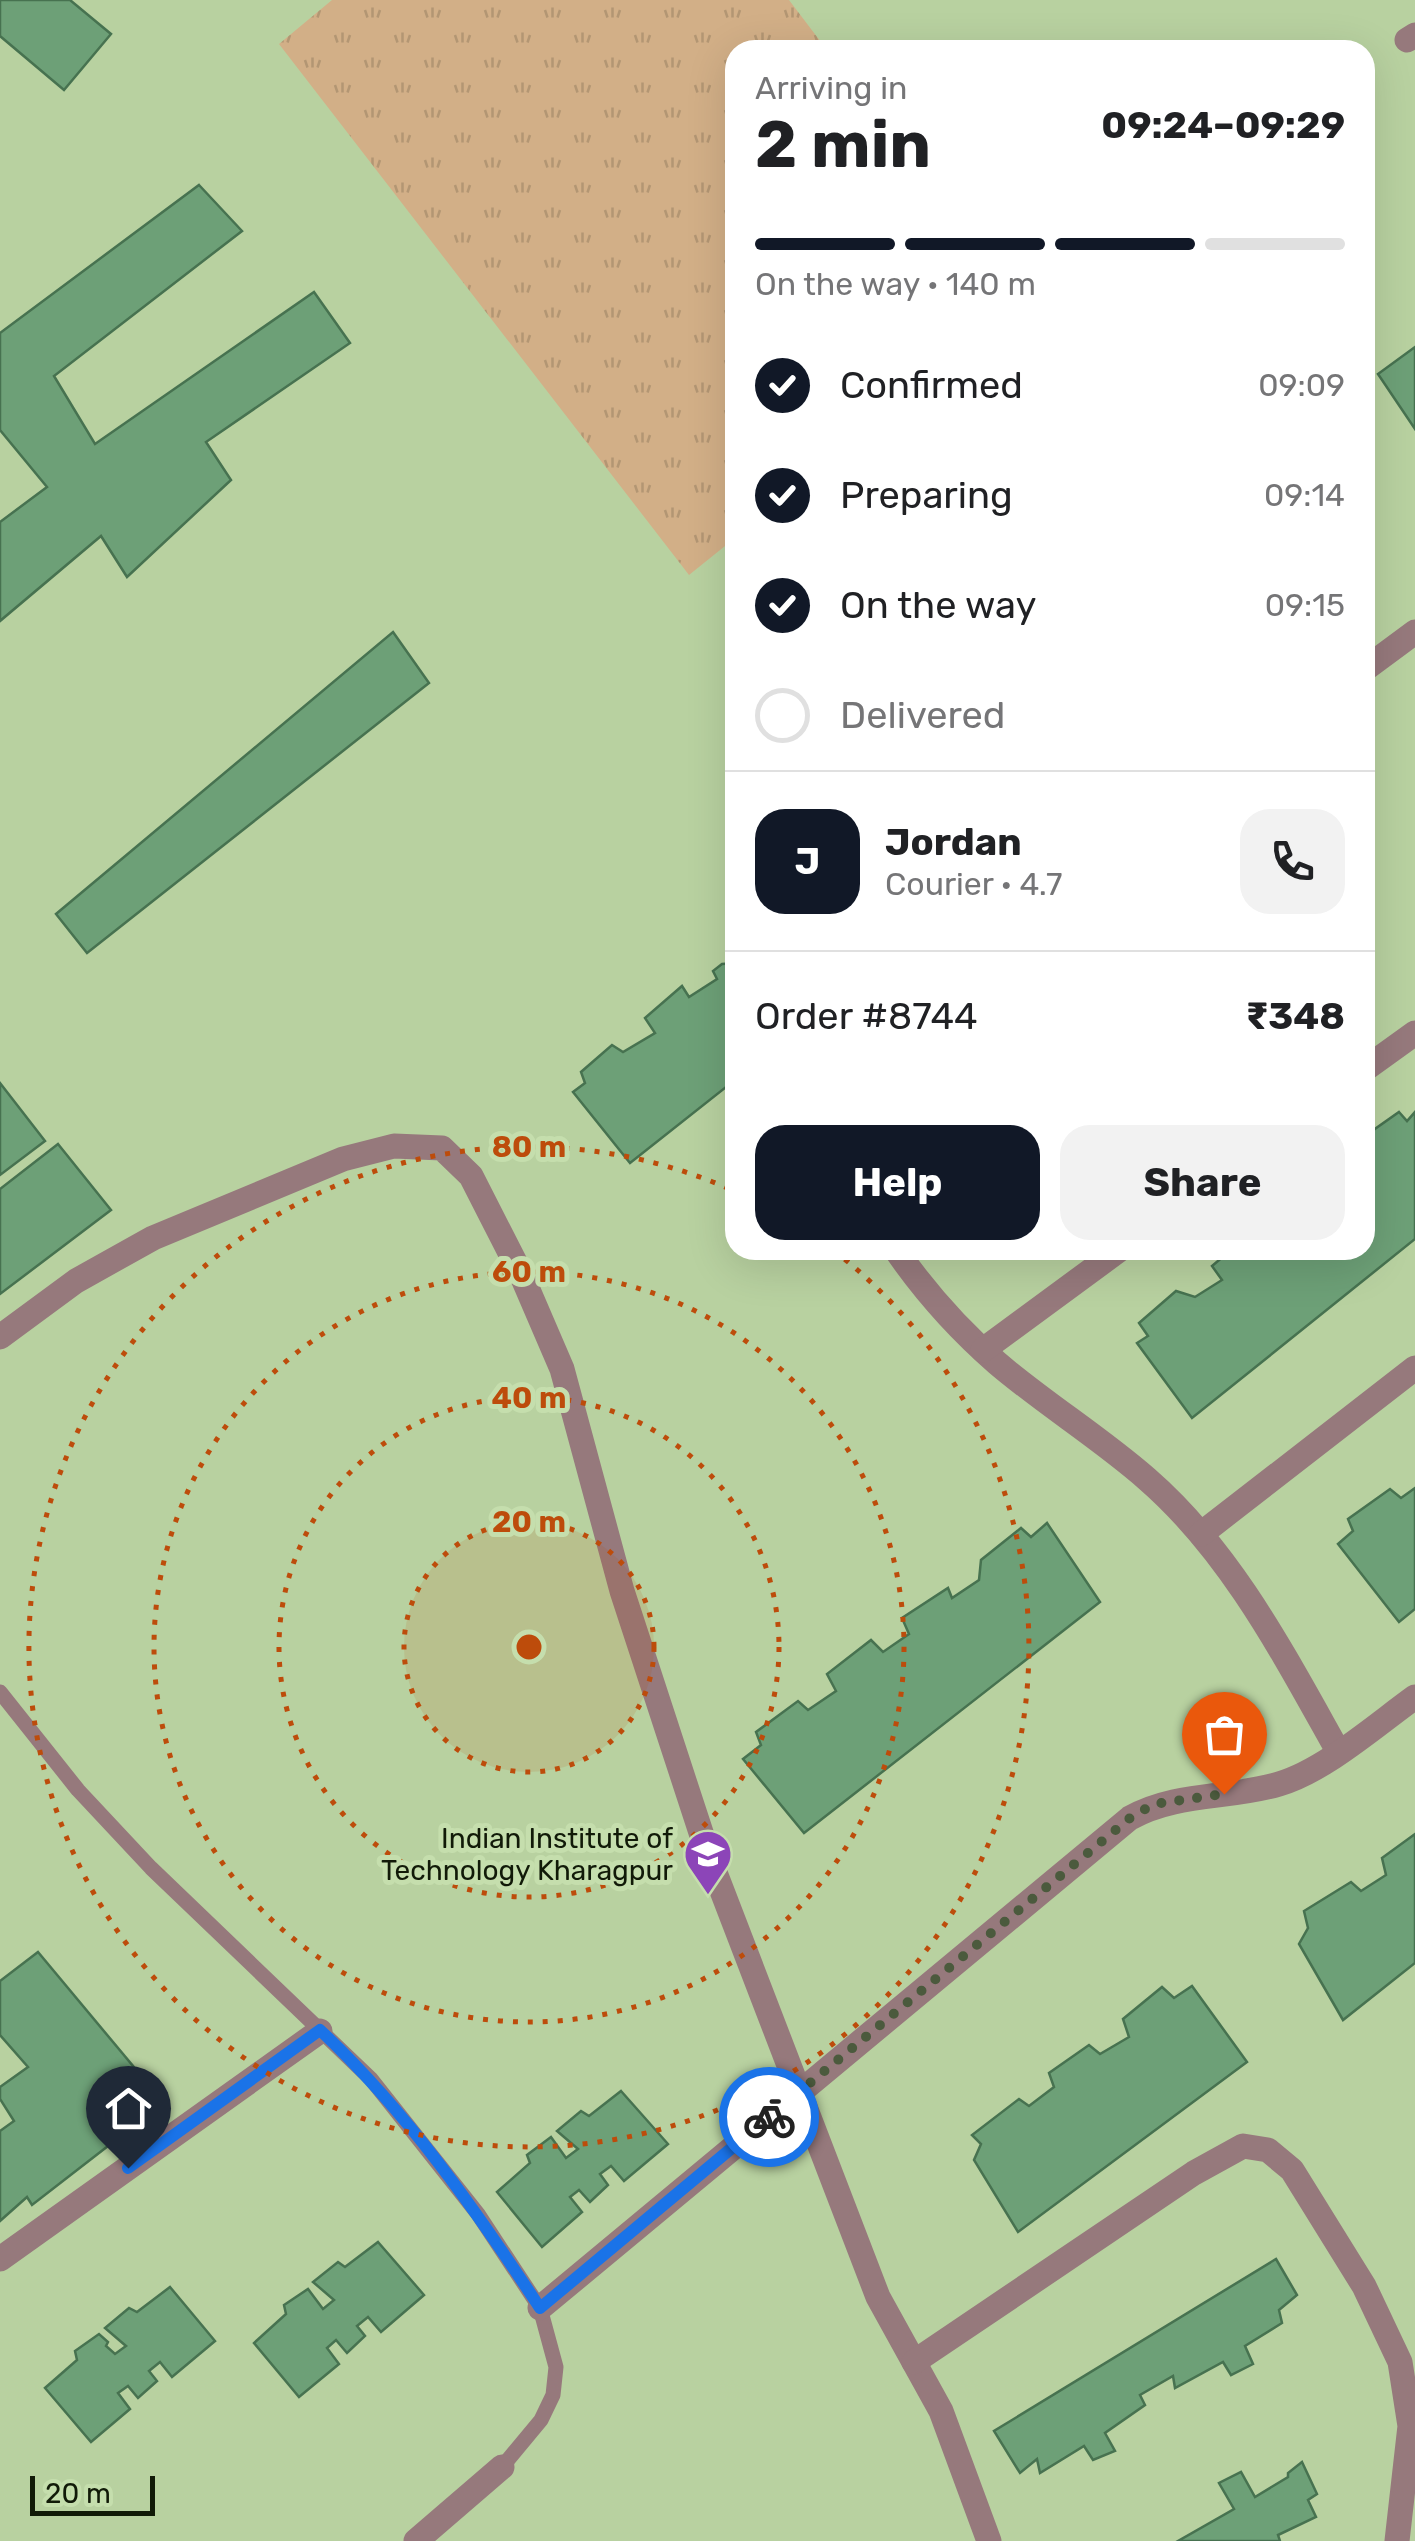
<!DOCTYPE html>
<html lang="en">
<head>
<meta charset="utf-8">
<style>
  body { margin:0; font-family:Rubik,sans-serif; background:#f2f2f2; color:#202124; height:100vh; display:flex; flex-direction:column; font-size:38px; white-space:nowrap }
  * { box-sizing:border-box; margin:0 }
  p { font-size:32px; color:#757577 }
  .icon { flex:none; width:55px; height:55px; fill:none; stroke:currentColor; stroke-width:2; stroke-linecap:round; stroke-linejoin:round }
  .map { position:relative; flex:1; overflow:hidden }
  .panel { position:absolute; left:725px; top:40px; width:650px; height:1220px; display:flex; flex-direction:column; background:#fff; border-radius:30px; box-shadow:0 10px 40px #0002 }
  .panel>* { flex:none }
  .scale { position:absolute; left:30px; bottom:25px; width:125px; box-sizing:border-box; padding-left:10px; border:5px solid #111a08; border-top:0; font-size:28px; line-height:35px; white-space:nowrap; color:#111a08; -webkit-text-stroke:8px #c5dead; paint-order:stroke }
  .pin { position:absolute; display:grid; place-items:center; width:85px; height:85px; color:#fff; margin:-102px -42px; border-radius:50% 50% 50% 0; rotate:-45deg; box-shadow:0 0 10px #0007 }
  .pin .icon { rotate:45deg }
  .courier { position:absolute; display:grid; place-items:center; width:100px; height:100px; margin:-50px; border:8px solid #1a73e8; border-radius:50%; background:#fff; color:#222; box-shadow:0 2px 12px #0007 }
  .headline em { font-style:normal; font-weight:700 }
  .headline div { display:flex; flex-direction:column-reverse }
  .headline { display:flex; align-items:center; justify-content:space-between; height:170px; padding:0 30px }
  h1 { font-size:65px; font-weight:700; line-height:75px }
  .bar { display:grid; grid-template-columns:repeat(4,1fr); gap:15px 10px; align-content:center; height:120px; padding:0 30px }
  .bar i { height:12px; border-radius:8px; background:#e0e0e0 }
  .bar .selected { background:#111827 }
  .bar p { grid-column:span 4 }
  .line { display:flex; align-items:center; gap:25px; padding:0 30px; border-top:2px solid #e0e0e0 }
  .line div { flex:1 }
  .round { display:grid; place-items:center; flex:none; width:105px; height:105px; border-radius:30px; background:#f2f2f2 }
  ol { padding:0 30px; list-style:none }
  li { display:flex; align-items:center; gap:30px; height:110px }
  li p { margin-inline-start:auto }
  li .icon { padding:10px; border-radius:50%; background:#111827; color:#fff; stroke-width:4 }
  li:last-child { color:#757577 }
  li i { width:55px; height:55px; border:5px solid #e0e0e0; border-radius:50% }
  .action { display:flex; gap:20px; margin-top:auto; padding:20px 30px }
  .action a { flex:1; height:115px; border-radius:30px; background:#111827; color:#fff; font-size:40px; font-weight:700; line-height:115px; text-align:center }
  .action a+a { background:#f2f2f2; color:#202124 }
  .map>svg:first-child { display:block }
  .grass { fill:url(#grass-tufts) }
  .building { fill:#6da077; stroke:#477250; stroke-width:2.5 }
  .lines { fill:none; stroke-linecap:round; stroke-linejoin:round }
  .lane { stroke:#96797c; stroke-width:15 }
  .street { stroke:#96797c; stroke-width:25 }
  .done { stroke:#4b5a3d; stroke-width:10; stroke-dasharray:0 18 }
  .route { stroke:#1a73e8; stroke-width:12 }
  .ring { fill:none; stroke:#bd4c0b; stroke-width:5; stroke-dasharray:5 10 }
  .labels { text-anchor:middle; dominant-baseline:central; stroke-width:10; stroke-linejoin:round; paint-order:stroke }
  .poi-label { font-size:28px; fill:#111a08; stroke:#c5dead; text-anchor:end }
  .centre { fill:#bd4c0b; stroke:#c5dead; stroke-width:5 }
  .ring-label { font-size:30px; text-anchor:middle; font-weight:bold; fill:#bd4c0b; stroke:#c5dead; stroke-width:10; stroke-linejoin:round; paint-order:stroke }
</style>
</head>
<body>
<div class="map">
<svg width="1415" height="2541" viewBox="0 0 1415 2541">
  <defs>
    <pattern id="grass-tufts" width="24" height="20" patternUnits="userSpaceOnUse" patternTransform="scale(2.5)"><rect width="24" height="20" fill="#d2af87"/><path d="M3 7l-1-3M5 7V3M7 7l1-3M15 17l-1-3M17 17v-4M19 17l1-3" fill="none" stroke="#b39673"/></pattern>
  </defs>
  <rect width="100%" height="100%" fill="#b8d1a0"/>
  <path class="grass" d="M332,0h457l38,50h-92v488l-46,37 -410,-531z"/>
  <g class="building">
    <path d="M0,0h70l41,34 -47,56 -64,-54z"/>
    <path d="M199,185l43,46 -188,145 41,68 219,-152 36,51 -144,99 25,38 -104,97 -26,-41 -101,85v-99l47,-35 -47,-57v-97z"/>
    <path d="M1415,347v82l-37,-55z"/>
    <path d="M393,632l36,51 -342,270 -31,-39z"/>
    <path d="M735,963v117l-105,83 -57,-71 12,-9 -4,-11 31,-27 11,7 32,-19 -10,-15 37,-32 7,11 28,-18 -4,-8 9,-7z"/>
    <path d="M0,1083l45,58 -45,34z"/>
    <path d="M1399,1112l8,9 8,-9v127l-223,179 -55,-75 11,-7 -9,-13 37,-32 19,6 27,-17 -10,-14 19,-16h134v-114z"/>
    <path d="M58,1144l53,66 -111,84v-105z"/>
    <path d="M1415,1488v121l-16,13 -61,-78 15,-13 -5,-12 42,-30 11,9z"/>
    <path d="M1047,1523l53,79 -296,231 -61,-74 18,-14 -5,-13 42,-31 10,9 28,-19 -9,-17 44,-34 12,12 26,-18 -7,-16 46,-30 4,10 27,-18 2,-20 40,-32 10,9z"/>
    <path d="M1415,1834v129l-72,57 -44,-76 9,-16 -4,-17 47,-29 10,9 25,-16 -4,-17z"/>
    <path d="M38,1952l110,132 -31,28 9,20 -94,73 -5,-8 -27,24v-90l14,-10 -14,-22v-12l28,-20 -28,-32v-54z"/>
    <path d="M1192,1986l55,76 -229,170 -44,-72 7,-16 -9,-9 47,-36 10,7 25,-19 -5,-14 40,-28 11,9 29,-17 -6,-18 39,-32 12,11z"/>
    <path d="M621,2091l47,53 -44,37 -13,-15 -11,8 8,11 -18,17 -11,-12 -9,7 12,15 -40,35 -45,-55 33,-29 -3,-8 24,-18 15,21 12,-9 -21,-18 24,-20 8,5z"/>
    <path d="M378,2242l46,53 -43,37 -13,-15 -11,9 8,10 -18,17 -11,-13 -9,8 12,16 -40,33 -45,-54 32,-29 -2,-9 24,-16 15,20 11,-9 -21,-18 25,-20 7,5z"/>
    <path d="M1276,2259l21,36 -18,15 3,13 -37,23 8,18 -22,11 -8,-13 -48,26 -2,-12 -33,19 5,10 -40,28 10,18 -22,9 -9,-14 -44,27 -3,-14 -17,14 -26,-42z"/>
    <path d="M170,2287l45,54 -43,36 -12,-15 -11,9 8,10 -19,17 -10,-12 -10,7 12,16 -39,33 -46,-54 32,-28 -2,-9 24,-17 9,8 -2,4 9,8 11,-8 -21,-18 24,-20 8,4z"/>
    <path d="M1302,2462l15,32 -9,6 8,17 -38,18 2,6h-102l56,-32 -15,-26 22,-11 14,25 33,-20v-4z"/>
  </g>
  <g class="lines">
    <path class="lane" d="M0,1692l78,98 73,78 220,211 107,135 62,94 16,59 -3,28 -12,25 -39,47"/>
    <g class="street">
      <path d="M1407,40l8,-5"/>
      <path d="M1365,669l50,-37"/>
      <path d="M1365,1069l50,-36"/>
      <path d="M896,1250c29,42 62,79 101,113 48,41 102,74 150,116 84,73 137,176 191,272"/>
      <path d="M0,1337l76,-56 77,-43 190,-79 51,-13 48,2 29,28 51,100 40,93 60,222 87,266 169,440 63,114 48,130"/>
      <path d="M983,1350l136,-100"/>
      <path d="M1201,1534l214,-166"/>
      <path d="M0,2259l320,-228"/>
      <path d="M540,2308l590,-490c47,-26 99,-19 149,-34 45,-13 97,-59 136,-87"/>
      <path d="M914,2362l280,-189 49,-27 25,4 24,20 72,116 36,76 10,64 -13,115"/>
      <path d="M416,2541l86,-74"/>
    </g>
  </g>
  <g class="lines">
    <path class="done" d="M769,2117l361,-299 24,-14 70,-10"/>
    <path class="route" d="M128,2168l192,-138c87,82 155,179 220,278l229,-191"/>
  </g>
  <circle cx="529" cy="1647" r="125" fill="#bd4c0b" fill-opacity=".12"/>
  <g class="ring">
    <circle cx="529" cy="1647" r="125"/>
    <circle cx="529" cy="1647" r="250"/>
    <circle cx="529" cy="1647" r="375"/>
    <path d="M833 1250A500 500 0 1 1 732 1190"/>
  </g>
  <defs>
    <g id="university-pin" transform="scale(2.5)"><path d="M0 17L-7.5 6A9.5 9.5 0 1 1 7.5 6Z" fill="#8c45b8" stroke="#c5dead"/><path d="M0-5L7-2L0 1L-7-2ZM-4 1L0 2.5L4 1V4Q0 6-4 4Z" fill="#fff"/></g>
  </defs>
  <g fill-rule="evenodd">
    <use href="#university-pin" x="708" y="1854"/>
  </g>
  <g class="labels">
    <g class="poi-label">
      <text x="673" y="1838">Indian Institute of<tspan x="673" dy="32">Technology Kharagpur</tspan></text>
    </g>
  </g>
  <circle cx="529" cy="1647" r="15" class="centre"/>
  <g class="ring-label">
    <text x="529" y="1157">80 m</text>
    <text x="529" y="1282">60 m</text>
    <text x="529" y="1408">40 m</text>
    <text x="529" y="1532">20 m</text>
  </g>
</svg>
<div class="scale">20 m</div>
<div class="pin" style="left:1224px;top:1794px;background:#ea580c"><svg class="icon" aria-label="bag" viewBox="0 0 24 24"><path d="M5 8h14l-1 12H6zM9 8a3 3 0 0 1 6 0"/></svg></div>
<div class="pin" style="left:128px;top:2168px;background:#1f2937"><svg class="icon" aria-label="home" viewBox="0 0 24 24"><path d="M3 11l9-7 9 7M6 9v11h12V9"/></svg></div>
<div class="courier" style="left:769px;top:2117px"><svg class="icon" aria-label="bike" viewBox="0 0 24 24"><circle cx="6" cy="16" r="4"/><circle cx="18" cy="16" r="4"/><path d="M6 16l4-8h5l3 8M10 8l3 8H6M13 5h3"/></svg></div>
<section class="panel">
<div class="headline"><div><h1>2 min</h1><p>Arriving in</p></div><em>09:24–09:29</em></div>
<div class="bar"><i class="selected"></i><i class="selected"></i><i class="selected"></i><i></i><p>On the way · 140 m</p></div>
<ol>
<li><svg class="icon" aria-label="check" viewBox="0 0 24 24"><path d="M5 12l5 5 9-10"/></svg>Confirmed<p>09:09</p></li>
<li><svg class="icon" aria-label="check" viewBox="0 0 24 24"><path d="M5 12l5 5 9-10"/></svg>Preparing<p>09:14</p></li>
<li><svg class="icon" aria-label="check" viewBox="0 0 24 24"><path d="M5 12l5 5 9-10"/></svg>On the way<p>09:15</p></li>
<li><i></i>Delivered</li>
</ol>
<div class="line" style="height:180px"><b class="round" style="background:#111827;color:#fff">J</b><div><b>Jordan</b><p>Courier · 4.7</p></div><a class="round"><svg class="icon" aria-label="phone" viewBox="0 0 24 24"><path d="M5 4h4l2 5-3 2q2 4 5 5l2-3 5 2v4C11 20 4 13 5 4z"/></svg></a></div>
<div class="line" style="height:130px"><div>Order #8744</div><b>₹348</b></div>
<div class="action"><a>Help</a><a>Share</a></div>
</section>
</div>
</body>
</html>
